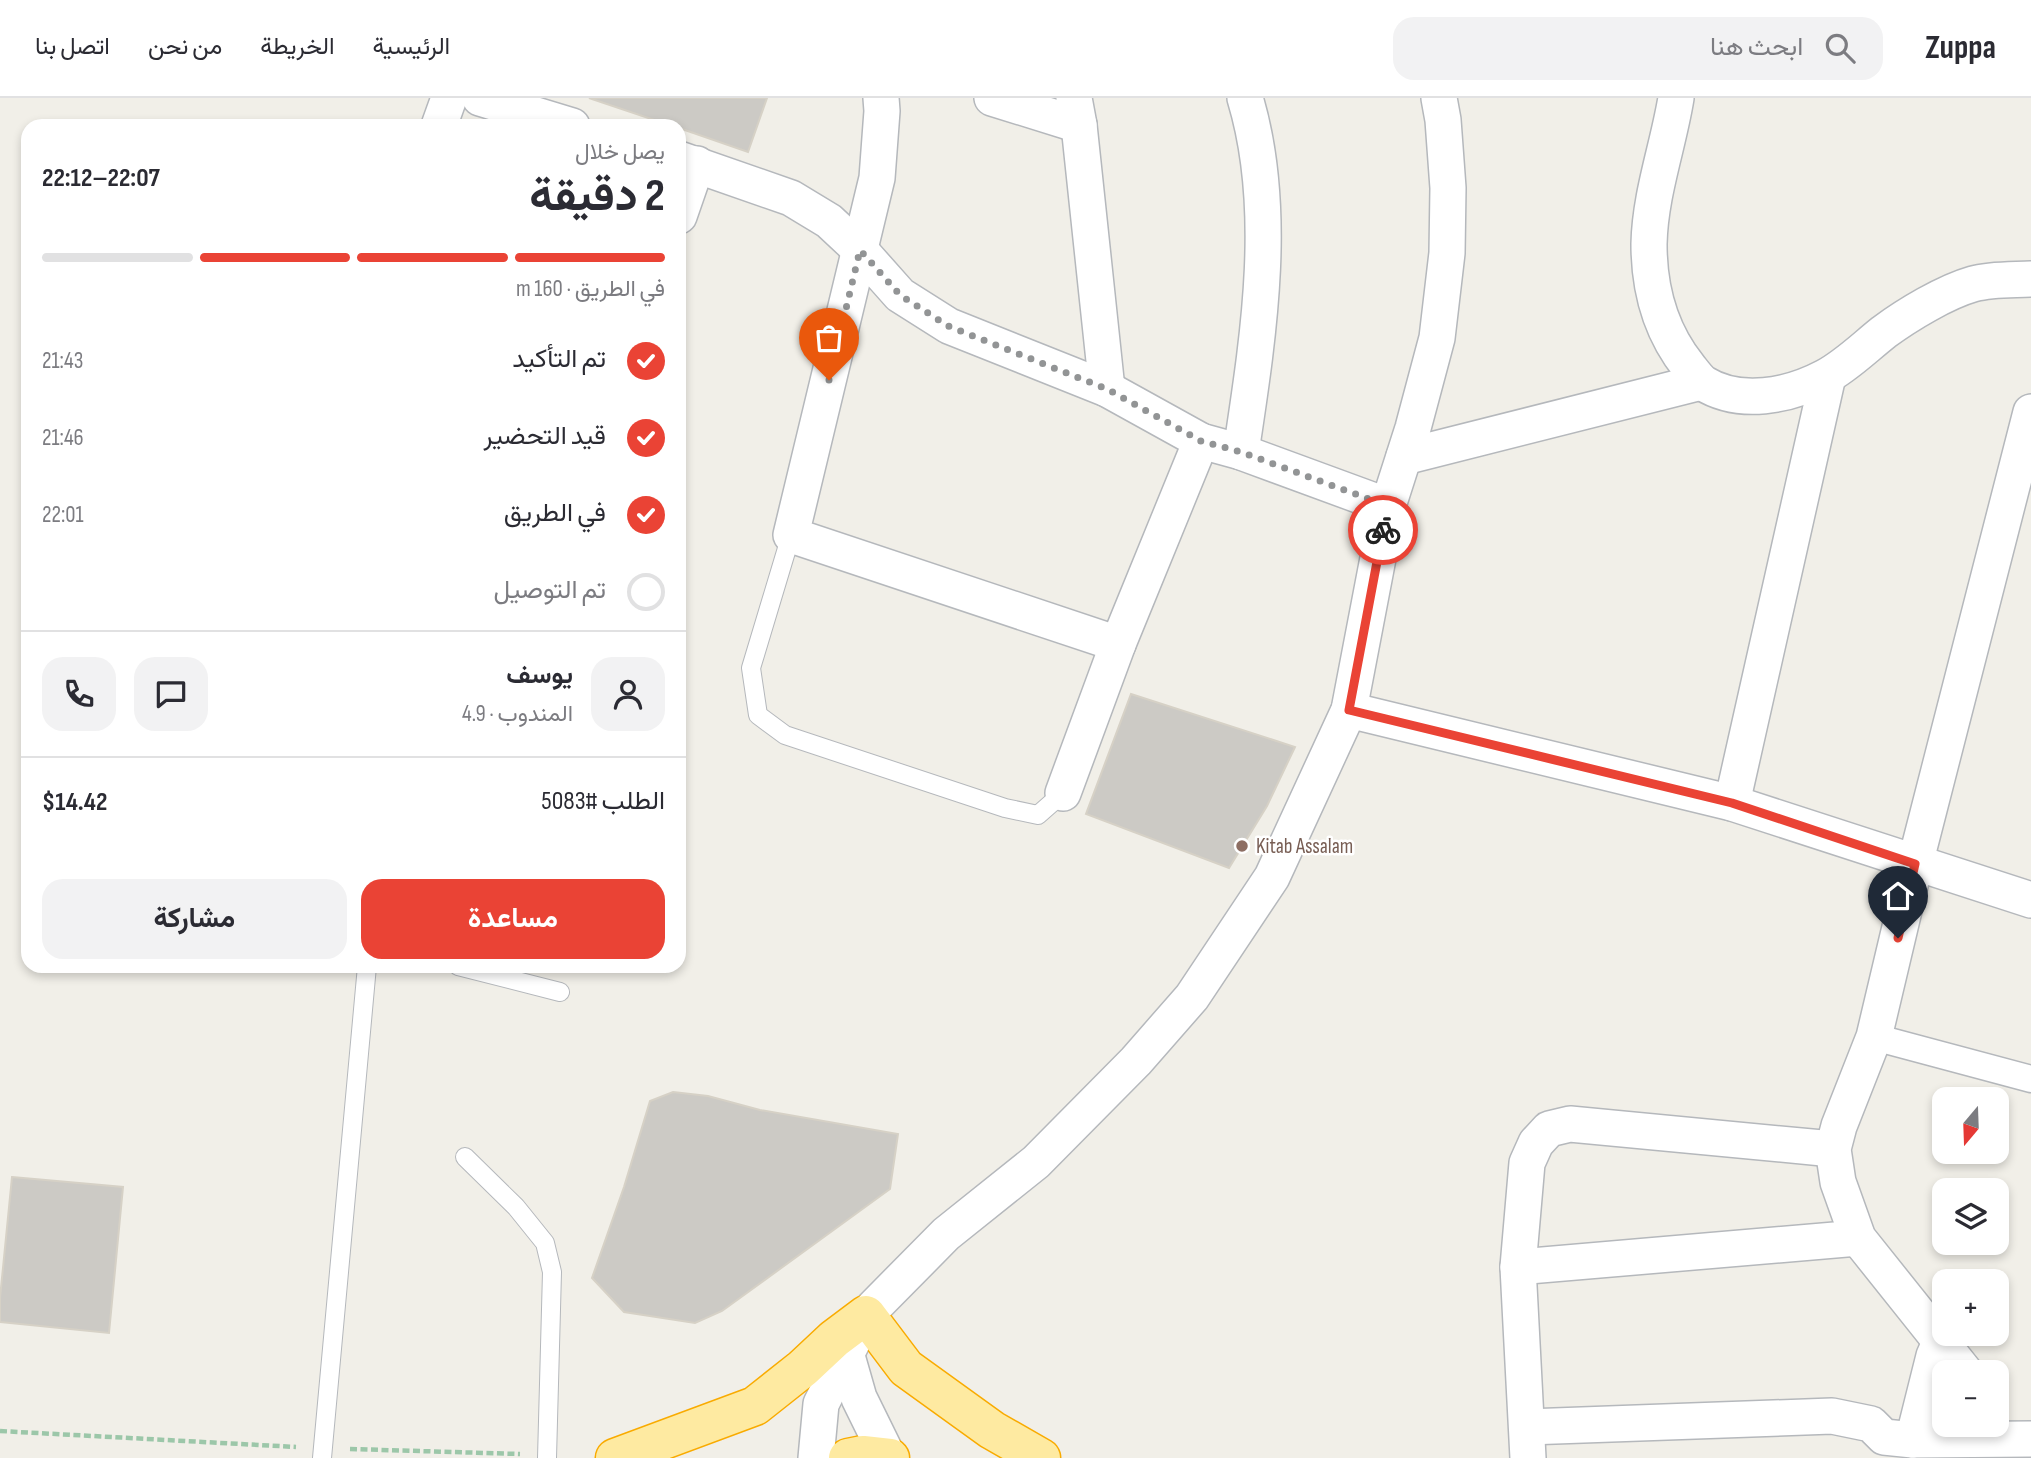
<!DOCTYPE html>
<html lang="ar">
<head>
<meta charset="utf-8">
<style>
  body { margin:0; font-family:"Sofia Sans Condensed",Vazirmatn,sans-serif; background:#f2f2f3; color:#2b2b33; direction:rtl; height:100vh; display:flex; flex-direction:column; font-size:26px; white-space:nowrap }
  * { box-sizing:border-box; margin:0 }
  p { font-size:23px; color:#7c7c81 }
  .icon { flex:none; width:38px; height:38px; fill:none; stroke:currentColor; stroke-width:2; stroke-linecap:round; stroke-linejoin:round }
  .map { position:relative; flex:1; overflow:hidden; direction:ltr }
  .panel { position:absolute; left:21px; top:21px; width:665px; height:854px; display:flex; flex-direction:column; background:#fff; border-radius:21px; box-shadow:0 4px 10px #0003; direction:rtl }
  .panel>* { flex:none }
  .needle { width:46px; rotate:199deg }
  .tools { position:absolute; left:1932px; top:989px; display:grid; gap:14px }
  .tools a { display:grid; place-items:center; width:77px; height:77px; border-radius:14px; background:#fff; box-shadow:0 4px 10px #0003; font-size:35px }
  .pin { position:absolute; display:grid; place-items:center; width:60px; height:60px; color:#fff; margin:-72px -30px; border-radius:50% 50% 50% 0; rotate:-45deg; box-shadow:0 0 7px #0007 }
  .pin .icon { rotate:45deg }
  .courier { position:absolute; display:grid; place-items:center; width:70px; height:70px; margin:-35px; border:5px solid #ea4335; border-radius:50%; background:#fff; color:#222; box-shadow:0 2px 9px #0007 }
  .summary em { font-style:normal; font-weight:700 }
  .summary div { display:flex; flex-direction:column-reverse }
  .summary { display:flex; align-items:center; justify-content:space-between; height:119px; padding:0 21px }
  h1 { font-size:46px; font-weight:700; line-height:52px }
  .bar { display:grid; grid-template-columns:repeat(4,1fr); gap:10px 7px; align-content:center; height:84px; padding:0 21px }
  .bar i { height:9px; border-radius:5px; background:#e1e1e2 }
  .bar .active { background:#ea4335 }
  .bar p { grid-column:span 4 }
  .line { display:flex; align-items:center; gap:18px; padding:0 21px; border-top:2px solid #e1e1e2 }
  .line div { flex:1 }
  .round { display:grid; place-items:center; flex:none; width:74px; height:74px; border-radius:21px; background:#f2f2f3 }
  ol { padding:0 21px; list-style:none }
  li { display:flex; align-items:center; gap:21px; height:77px }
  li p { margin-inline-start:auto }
  li .icon { padding:7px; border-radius:50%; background:#ea4335; color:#fff; stroke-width:4 }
  li:last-child { color:#7c7c81 }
  li i { width:38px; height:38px; border:4px solid #e1e1e2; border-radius:50% }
  .button { display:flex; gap:14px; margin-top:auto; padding:14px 21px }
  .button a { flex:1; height:80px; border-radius:21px; background:#ea4335; color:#fff; font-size:28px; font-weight:700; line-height:80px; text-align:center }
  .button a+a { background:#f2f2f3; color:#2b2b33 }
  header { display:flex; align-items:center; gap:42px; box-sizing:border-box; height:98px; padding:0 35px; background:#fff; border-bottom:2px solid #e1e1e2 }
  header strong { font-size:33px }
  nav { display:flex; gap:38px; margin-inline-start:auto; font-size:24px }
  .search { width:490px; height:63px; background:#f2f2f3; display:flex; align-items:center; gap:18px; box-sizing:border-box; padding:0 24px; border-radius:21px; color:#7c7c81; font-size:26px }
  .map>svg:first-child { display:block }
  .building { fill:#cccac5; stroke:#d6d1c6; stroke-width:2 }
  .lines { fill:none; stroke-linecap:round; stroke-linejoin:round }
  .service-casing { stroke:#b5b8bc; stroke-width:20 }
  .pedestrian-casing { stroke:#b5b8bc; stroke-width:29 }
  .minor-casing { stroke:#b5b8bc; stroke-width:38 }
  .trunk-casing { stroke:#f9ab00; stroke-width:41 }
  .path { stroke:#9cc7a9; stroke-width:4.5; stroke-dasharray:7 3.5; stroke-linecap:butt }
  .service { stroke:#fff; stroke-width:18 }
  .pedestrian { stroke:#fff; stroke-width:26 }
  .minor { stroke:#fff; stroke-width:35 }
  .trunk { stroke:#feeaa1; stroke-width:38 }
  .done { stroke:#929495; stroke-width:7; stroke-dasharray:0 12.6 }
  .route { stroke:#ea4335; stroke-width:9 }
  .education-dot { fill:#8d6e63; stroke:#fff; stroke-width:2.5 }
  .labels { text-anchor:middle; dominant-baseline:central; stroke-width:5; stroke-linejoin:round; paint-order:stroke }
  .education-label { font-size:21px; fill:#785e54; stroke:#fff; text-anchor:start }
</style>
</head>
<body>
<header>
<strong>Zuppa</strong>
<div class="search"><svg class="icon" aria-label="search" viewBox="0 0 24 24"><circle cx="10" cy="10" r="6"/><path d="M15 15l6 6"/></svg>ابحث هنا</div>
<nav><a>الرئيسية</a><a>الخريطة</a><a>من نحن</a><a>اتصل بنا</a></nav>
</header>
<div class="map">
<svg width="2031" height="1360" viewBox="0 0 2031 1360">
  <rect width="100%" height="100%" fill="#f1efe8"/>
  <g class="building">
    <path d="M589,0h178l-19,54 -69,-24v-2h-7z"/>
    <path d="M1131,596l164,53 -28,59 -38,62 -143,-54z"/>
    <path d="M673,994l35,4 52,14 138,24 -8,55 -168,122 -27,12 -71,-11 -32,-34 32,-91 26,-86z"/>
    <path d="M12,1079l111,10 -14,146 -109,-11v-24z"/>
  </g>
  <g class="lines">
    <g class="service-casing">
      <g id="service">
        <path d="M791,437l-40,133 7,47 27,20 220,73 33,7 25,-22"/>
        <path d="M458,868l102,26"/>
        <path d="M465,1059l51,50 29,36 7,29 -5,186"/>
        <path d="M322,1360l45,-492"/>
      </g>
    </g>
    <g class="pedestrian-casing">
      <path id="pedestrian" d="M1874,939l157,42"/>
    </g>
    <g class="minor-casing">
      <g id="minor">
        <path d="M480,0l92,28"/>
        <path d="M881,0l1,13 -5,67 -86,357 327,109"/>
        <path d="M992,0l87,27"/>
        <path d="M1074,0l5,27 28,264"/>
        <path d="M1676,0c-8,49 -26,96 -27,146 0,46 11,87 40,123 4,5 9,12 14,16 37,23 86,13 122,-6 21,-11 40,-30 59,-45 23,-17 61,-40 89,-48 18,-5 39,-4 58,-5"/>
        <path d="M439,28l10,-28"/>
        <path d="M679,61l112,39 38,23 31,29 40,45 49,31 158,63 94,52 40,11 147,54"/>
        <path d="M679,118l18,-52"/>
        <path d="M1241,354c17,-113 38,-242 4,-354"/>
        <path d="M1404,359l297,-75"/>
        <path d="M1349,612l383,93 299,97"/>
        <path d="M1063,695l55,-149 83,-203"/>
        <path d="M1732,705l96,-427"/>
        <path d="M1518,1169l340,-29"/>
        <path d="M847,1258l12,42 29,59"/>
        <path d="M1965,1274l-107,-134 -20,-56 -5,-33 6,-23 35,-89 41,-173 116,-452"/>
        <path d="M1527,1329l305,-11 39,8 13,13 29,3 118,-1"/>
        <path d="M1913,1342l21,-84 7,-16"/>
        <path d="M816,1360l5,-54 45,-89 80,-81 90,-72 100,-101 56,-64 80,-120 77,-167 39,-204 25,-78 24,-90 10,-85 1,-65 -5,-68 -4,-22"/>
        <path d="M1528,1360l-10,-191 9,-104 9,-20 13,-14 21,-5 263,25"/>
      </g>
    </g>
    <g class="trunk-casing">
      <g id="trunk">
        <path d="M615,1360l140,-52 48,-38 31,-29 32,-24 40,53 86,62 49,28"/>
        <path d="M848,1360l15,-3 27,3"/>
      </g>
    </g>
    <g class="path">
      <path d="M0,1333l296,16"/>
      <path d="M350,1351l170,5"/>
    </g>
    <use href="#service" class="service"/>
    <use href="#pedestrian" class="pedestrian"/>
    <use href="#minor" class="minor"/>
    <use href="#trunk" class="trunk"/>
  </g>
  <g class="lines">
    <path class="done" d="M829,282l31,-130 40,45 48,31 159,63 94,52 40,11 147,54 -5,24"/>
    <path class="route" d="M1383,432l-34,180 383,93 183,61 -17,74"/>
  </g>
  <circle class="education-dot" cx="1242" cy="748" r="7"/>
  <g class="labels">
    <g class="education-label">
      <text x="1256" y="748">Kitab Assalam</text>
    </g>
  </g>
</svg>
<div class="tools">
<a><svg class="needle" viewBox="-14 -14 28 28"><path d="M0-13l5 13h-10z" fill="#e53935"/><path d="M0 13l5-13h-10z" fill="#7c7c81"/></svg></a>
<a><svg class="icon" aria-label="layers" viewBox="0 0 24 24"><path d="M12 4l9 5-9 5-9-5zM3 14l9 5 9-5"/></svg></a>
<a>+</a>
<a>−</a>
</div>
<div class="pin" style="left:829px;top:282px;background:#ea580c"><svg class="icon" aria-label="bag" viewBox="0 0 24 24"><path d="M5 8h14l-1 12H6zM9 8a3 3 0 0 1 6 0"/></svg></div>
<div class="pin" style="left:1898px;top:840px;background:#1f2937"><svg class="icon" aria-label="home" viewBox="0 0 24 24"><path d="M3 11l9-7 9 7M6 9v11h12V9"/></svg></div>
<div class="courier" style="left:1383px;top:432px"><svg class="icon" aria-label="bike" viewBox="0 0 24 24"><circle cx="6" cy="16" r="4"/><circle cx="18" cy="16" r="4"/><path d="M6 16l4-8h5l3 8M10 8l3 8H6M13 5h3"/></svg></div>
<section class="panel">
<div class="summary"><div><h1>2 دقيقة</h1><p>يصل خلال</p></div><em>22:07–22:12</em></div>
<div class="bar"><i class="active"></i><i class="active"></i><i class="active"></i><i></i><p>في الطريق · 160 m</p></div>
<ol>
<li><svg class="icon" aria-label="check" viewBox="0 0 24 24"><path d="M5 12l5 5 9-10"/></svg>تم التأكيد<p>21:43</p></li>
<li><svg class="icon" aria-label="check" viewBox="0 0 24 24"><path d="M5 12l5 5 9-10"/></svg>قيد التحضير<p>21:46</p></li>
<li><svg class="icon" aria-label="check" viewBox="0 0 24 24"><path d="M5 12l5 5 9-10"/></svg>في الطريق<p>22:01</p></li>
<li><i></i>تم التوصيل</li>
</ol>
<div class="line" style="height:126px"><a class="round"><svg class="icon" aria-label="person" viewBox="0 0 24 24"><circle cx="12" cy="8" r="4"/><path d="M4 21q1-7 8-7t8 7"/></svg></a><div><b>يوسف</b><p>المندوب · 4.9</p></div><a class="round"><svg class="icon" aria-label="chat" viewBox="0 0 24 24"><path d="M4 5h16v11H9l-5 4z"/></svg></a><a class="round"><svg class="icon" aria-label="phone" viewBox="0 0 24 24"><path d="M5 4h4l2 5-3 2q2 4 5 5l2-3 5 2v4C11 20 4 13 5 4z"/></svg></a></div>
<div class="line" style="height:91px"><div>الطلب #5083</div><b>$14.42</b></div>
<div class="button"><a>مساعدة</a><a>مشاركة</a></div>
</section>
</div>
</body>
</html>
